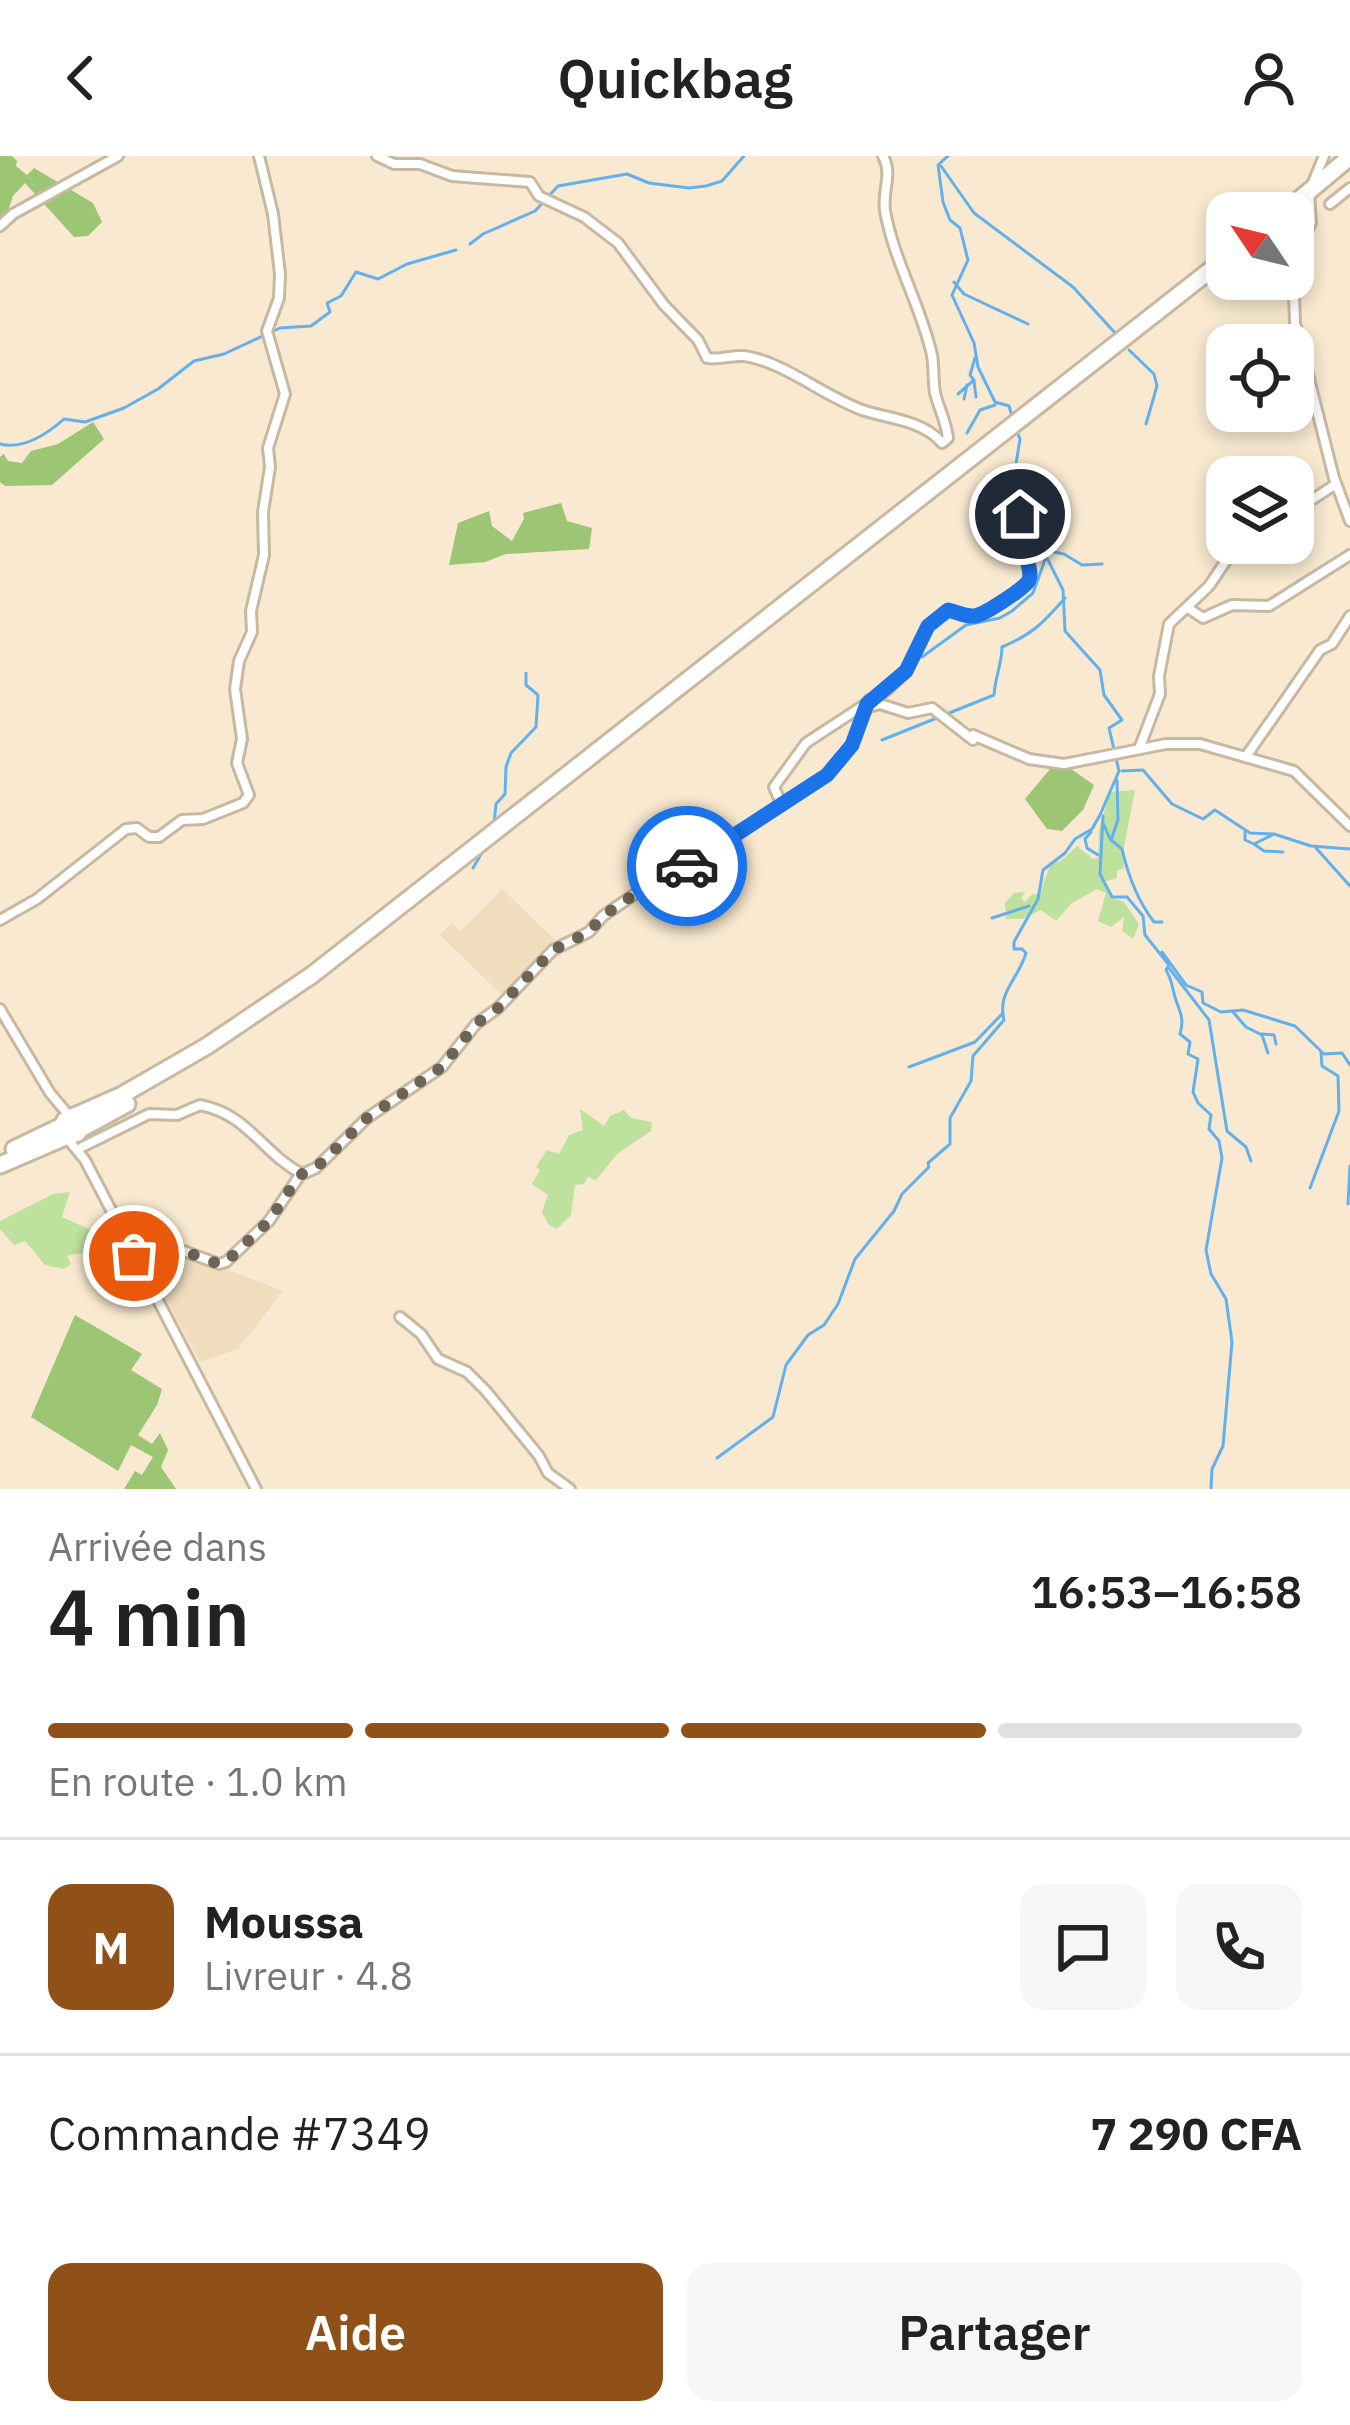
<!DOCTYPE html>
<html lang="fr">
<head>
<meta charset="utf-8">
<style>
  body { margin:0; font-family:"IBM Plex Sans",sans-serif; background:#f6f6f6; color:#222; height:100vh; display:flex; flex-direction:column; font-size:45px; white-space:nowrap }
  * { box-sizing:border-box; margin:0 }
  p { font-size:39px; color:#767676 }
  .icon { flex:none; width:66px; height:66px; fill:none; stroke:currentColor; stroke-width:2; stroke-linecap:round; stroke-linejoin:round }
  .map { position:relative; height:1333px; overflow:hidden }
  .side { display:flex; flex-direction:column; background:#fff; flex:1 }
  .side>* { flex:none }
  .needle { width:78px; rotate:305deg }
  .tools { position:absolute; left:1206px; top:36px; display:grid; gap:24px }
  .tools a { display:grid; place-items:center; width:108px; height:108px; border-radius:24px; background:#fff; box-shadow:0 6px 18px #0003; font-size:60px }
  .pin { position:absolute; display:grid; place-items:center; width:102px; height:102px; color:#fff; margin:-51px; border:6px solid #fff; border-radius:50%; box-shadow:0 3px 12px #0007 }
  .courier { position:absolute; display:grid; place-items:center; width:120px; height:120px; margin:-60px; border:9px solid #1a73e8; border-radius:50%; background:#fff; color:#222; box-shadow:0 3px 15px #0007 }
  .head em { font-style:normal; font-weight:600 }
  .head div { display:flex; flex-direction:column-reverse }
  .head { display:flex; align-items:center; justify-content:space-between; height:204px; padding:0 48px }
  h1 { font-size:78px; font-weight:600; line-height:90px }
  .bar { display:grid; grid-template-columns:repeat(4,1fr); gap:18px 12px; align-content:center; height:144px; padding:0 48px }
  .bar i { height:15px; border-radius:9px; background:#e0e0e0 }
  .bar .on { background:#905118 }
  .bar p { grid-column:span 4 }
  .line { display:flex; align-items:center; gap:30px; padding:0 48px; border-top:3px solid #e0e0e0 }
  .line div { flex:1 }
  .round { display:grid; place-items:center; flex:none; width:126px; height:126px; border-radius:24px; background:#f6f6f6 }
  .button { display:flex; gap:24px; margin-top:auto; padding:24px 48px }
  .button a { flex:1; height:138px; border-radius:24px; background:#905118; color:#fff; font-size:48px; font-weight:600; line-height:138px; text-align:center }
  .button a+a { background:#f6f6f6; color:#222 }
  header { display:flex; justify-content:space-between; align-items:center; height:156px; padding:0 48px; background:#fff; font-size:54px; font-weight:600 }
  .map>svg:first-child { display:block }
  .built { fill:#efddbe }
  .green { fill:#bee19d }
  .forest { fill:#9cc574 }
  .lines { fill:none; stroke-linecap:round; stroke-linejoin:round }
  .stream { stroke:#62b1ed; stroke-width:3 }
  .minor-casing { stroke:#c7b9a1; stroke-width:14 }
  .highway-casing { stroke:#c7b9a1; stroke-width:21 }
  .minor { stroke:#fff; stroke-width:8 }
  .highway { stroke:#fff; stroke-width:15 }
  .done { stroke:#6d6456; stroke-width:12; stroke-dasharray:0 21.6 }
  .route { stroke:#1a73e8; stroke-width:15 }
</style>
</head>
<body>
<header><svg class="icon" aria-label="back" viewBox="0 0 24 24"><path d="M15 5l-7 7 7 7"/></svg>Quickbag<svg class="icon" aria-label="person" viewBox="0 0 24 24"><circle cx="12" cy="8" r="4"/><path d="M4 21q1-7 8-7t8 7"/></svg></header>
<div class="map">
<svg width="1350" height="1333" viewBox="0 0 1350 1333">
  <rect width="100%" height="100%" fill="#f8e9d0"/>
  <g class="built">
    <path d="M502,733l55,53 -54,54 -63,-61 11,-12 10,8z"/>
    <path d="M131,1064l18,21 -5,3 12,22 13,-19 114,44 -45,58 -38,13 -74,-138z"/>
  </g>
  <g class="green">
    <path d="M1135,634l-12,62 1,16 -7,3v7l-13,4 6,15 14,5 15,22 -6,15 -11,-8 2,-14 -13,10 -13,-6 8,-28 -9,-4 -25,14 -16,18 -15,-11 -19,9h-16l-1,-16 9,-10 11,-1 -4,6 4,4 7,-8 8,-1 11,-30 10,-2 16,-15 16,13 5,-1 1,-28 11,-38z"/>
    <path d="M580,953l24,17 6,-10 14,-6 7,8 21,4 -1,9 -34,23 -21,26 -8,-3 -4,7 -9,1 -4,30 -14,14 -9,-5 -6,-12 6,-17 -16,-11 8,-14 -4,-3 11,-17 12,4 10,-19 14,-5z"/>
    <path d="M70,1036l-8,25 40,18 -6,7 -8,-4 -5,6 10,7 -26,5 4,8 -7,5 -19,-4 -20,-24 -11,4 -14,-16v-8l53,-27z"/>
  </g>
  <g class="forest">
    <path d="M0,0h12l5,5 -1,5 11,9 7,-7 59,35 9,19 -14,14 -14,1 -49,-54 -12,13 -7,21h-6z"/>
    <path d="M93,266l11,17 -52,46 -47,1 -5,-4v-25l4,-3 4,7 14,2 9,-12 27,-7z"/>
    <path d="M561,347l6,18 25,7 -3,21 -83,5 -21,8 -36,3 9,-42 31,-12 3,15 20,15 12,-22 -1,-6z"/>
    <path d="M1055,607l9,1 30,21 -11,25 -21,21 -15,-2 -22,-30z"/>
    <path d="M75,1159l67,39 -11,16 31,19 -5,16 -19,30 14,9 8,-11 8,17 -7,17 15,22h-52l11,-18 7,4 11,-18 -22,-12 -13,26 -87,-54z"/>
  </g>
  <g class="lines">
    <g class="stream">
      <path d="M948,0l-10,9 5,37 7,18 10,8 8,32 -16,35 22,48 4,24 17,35 14,4 4,14"/>
      <path d="M941,10l33,47 99,74 44,48"/>
      <path d="M470,88l13,-10 52,-23 23,-25 69,-12 22,9 40,5 17,-2 16,-5 22,-25"/>
      <path d="M954,126l10,12 64,30"/>
      <path d="M1129,194l25,24 3,12 -11,38"/>
      <path d="M974,225l2,16"/>
      <path d="M958,238l16,-14 -4,-5 5,-17"/>
      <path d="M964,243l3,-14"/>
      <path d="M967,277l13,-23 15,-5"/>
      <path d="M0,288c23,6 47,-10 64,-25l21,3 39,-14 34,-19 36,-28 30,-7 56,-26 31,-2 19,-14 -3,-9 14,-7 15,-24 22,7 29,-15 49,-14"/>
      <path d="M1044,394l20,4 18,11 20,-1"/>
      <path d="M922,501l44,-32 34,-7 12,-7 21,-18 13,-36"/>
      <path d="M882,584l112,-45c1,-17 8,-32 8,-48 31,-13 41,-24 63,-49"/>
      <path d="M1122,615l21,-1 29,34 31,15 12,-9 35,23 24,1 37,12 39,3"/>
      <path d="M1117,624l1,40 -7,20 11,9c6,26 15,51 32,73h8"/>
      <path d="M1103,660l-3,58 12,23h15l16,19 2,19 24,30 -3,5c6,10 6,17 9,27 4,14 10,20 5,37l10,8 -2,12 10,5 -5,33 5,11 13,12 -2,14 10,12 3,17 -16,92 5,24 15,25 6,43 -9,104 -11,23 -1,20"/>
      <path d="M494,667l2,-19 9,-10 1,-27 5,-14 25,-26 2,-32 -12,-10v-12"/>
      <path d="M1103,667l7,16"/>
      <path d="M1091,676l-6,7 2,9 11,7"/>
      <path d="M1245,676v8l9,4 18,-9"/>
      <path d="M1254,688l10,7 19,1"/>
      <path d="M1316,692l34,38"/>
      <path d="M473,712l11,-19"/>
      <path d="M992,762l37,-12"/>
      <path d="M1162,796l24,33 16,7 1,11 18,9 22,-2 52,16 29,28 18,-1 8,12"/>
      <path d="M1169,812l40,52 18,111 19,16 5,14"/>
      <path d="M1233,856l13,15 16,8 6,18"/>
      <path d="M1262,878l12,1 2,9"/>
      <path d="M909,911l66,-25 28,-29"/>
      <path d="M1310,1032l29,-77 -1,-35 -16,-10 -1,-13"/>
      <path d="M1348,1048l2,-38"/>
      <path d="M717,1302l56,-41 13,-52 22,-30 16,-10 14,-21 17,-45 39,-48 8,-17 27,-27 -1,-4 22,-19v-26l21,-37 2,-25 31,-36c-7,-28 14,-40 22,-67l-4,-4h-8v-7l24,-43 5,-29 22,-17 10,-14 17,-10 8,-14 19,-44 -10,-43 13,-8 -18,-25 -4,-25 -35,-39 -2,-41 -28,-56 -1,-23 -11,-14 -8,-27 5,-31 -4,-10"/>
    </g>
    <g class="minor-casing">
      <g id="minor">
        <path d="M377,0l17,8h26l32,12 78,6 9,14 45,21 34,26 46,62 34,35 9,18c13,2 25,-3 37,-2 39,5 82,42 121,55 26,8 59,10 77,32l6,-5c-2,-17 -9,-29 -13,-45 -2,-12 -1,-26 -3,-38 -11,-49 -38,-94 -47,-144 -3,-20 8,-37 -2,-55"/>
        <path d="M1330,48l20,-16"/>
        <path d="M0,70l13,-12 105,-58"/>
        <path d="M1301,98l-7,40 1,29 39,155 16,43"/>
        <path d="M1305,116l-1,-33 7,-16 -2,-31 15,-36"/>
        <path d="M1293,348l20,-5 23,-15"/>
        <path d="M1188,452l15,10 29,-13 37,1 81,-51"/>
        <path d="M865,552l15,-4 28,9 24,-5 41,32"/>
        <path d="M973,579l56,24 35,5 102,-20h34l94,27 56,55"/>
        <path d="M1139,593l21,-55 -1,-18 10,-52 40,-38 29,-43"/>
        <path d="M1247,599l73,-105 12,-6 18,-28"/>
        <path d="M781,647l-7,-16 32,-44 81,-53 19,-19 22,-45 20,-16c9,2 17,7 27,6 8,-1 51,-28 54,-36 4,-10 -6,-27 -7,-37 -2,-10 -1,-20 -2,-29"/>
        <path d="M0,764l37,-21 89,-70 11,-1 12,9h10l23,-17 21,-1 40,-16 6,-8 -12,-32 5,-24 -7,-50 4,-28 13,-29 -1,-21 13,-56 -1,-43 7,-45 -2,-19 17,-54 -18,-63 12,-33 1,-24 -7,-60 -14,-58"/>
        <path d="M0,853l50,84 21,25"/>
        <path d="M66,981l19,23 171,329"/>
        <path d="M82,991l67,-33 28,1 23,-10c48,9 62,48 102,69"/>
        <path d="M135,1100l20,1 15,-11 49,18 7,-2 43,-41 31,-46 16,-7 51,-50 75,-51 34,-43 22,-16 55,-58 36,-18 14,-16 32,-22 64,-34 128,-85 25,-30 17,-45"/>
        <path d="M400,1161l21,17 17,25 29,13 19,19 53,65 9,17 22,16"/>
      </g>
    </g>
    <g class="highway-casing">
      <g id="highway">
        <path d="M1283,57l67,-56"/>
        <path d="M73,964l5,13 -13,4 -5,-7 5,-10 57,-25 85,-49 105,-71 915,-718"/>
        <path d="M79,974l48,-26"/>
        <path d="M14,993l46,-22"/>
        <path d="M0,1009l65,-28"/>
      </g>
    </g>
    <use href="#minor" class="minor"/>
    <use href="#highway" class="highway"/>
  </g>
  <g class="lines">
    <path class="done" d="M134,1100l20,1 16,-11 49,18 7,-2 43,-41 31,-46 16,-7 51,-50 75,-51 34,-43 22,-16 55,-58 36,-18 14,-16 32,-22 52,-28"/>
    <path class="route" d="M687,710l140,-91 25,-30 15,-41 39,-33 22,-45 20,-16c9,2 17,7 27,6 8,-1 51,-28 54,-36 4,-10 -6,-27 -7,-37 -2,-10 -1,-20 -2,-29"/>
  </g>
</svg>
<div class="tools">
<a><svg class="needle" viewBox="-14 -14 28 28"><path d="M0-13l5 13h-10z" fill="#e53935"/><path d="M0 13l5-13h-10z" fill="#767676"/></svg></a>
<a><svg class="icon" aria-label="locate" viewBox="0 0 24 24"><circle cx="12" cy="12" r="6"/><path d="M12 2v4M12 18v4M2 12h4M18 12h4"/></svg></a>
<a><svg class="icon" aria-label="layers" viewBox="0 0 24 24"><path d="M12 4l9 5-9 5-9-5zM3 14l9 5 9-5"/></svg></a>
</div>
<div class="pin" style="left:134px;top:1100px;background:#ea580c"><svg class="icon" aria-label="bag" viewBox="0 0 24 24"><path d="M5 8h14l-1 12H6zM9 8a3 3 0 0 1 6 0"/></svg></div>
<div class="pin" style="left:1020px;top:358px;background:#1f2937"><svg class="icon" aria-label="home" viewBox="0 0 24 24"><path d="M3 11l9-7 9 7M6 9v11h12V9"/></svg></div>
<div class="courier" style="left:687px;top:710px"><svg class="icon" aria-label="car" viewBox="0 0 24 24"><path d="M5 17H2v-5l4-1 3-4h7l3 4 3 1v5h-3M9 17h6M6 11h13"/><circle cx="7" cy="17" r="2"/><circle cx="17" cy="17" r="2"/></svg></div>
</div>
<section class="side">
<div class="head"><div><h1>4 min</h1><p>Arrivée dans</p></div><em>16:53–16:58</em></div>
<div class="bar"><i class="on"></i><i class="on"></i><i class="on"></i><i></i><p>En route · 1.0 km</p></div>
<div class="line" style="height:216px"><b class="round" style="background:#905118;color:#fff">M</b><div><b>Moussa</b><p>Livreur · 4.8</p></div><a class="round"><svg class="icon" aria-label="chat" viewBox="0 0 24 24"><path d="M4 5h16v11H9l-5 4z"/></svg></a><a class="round"><svg class="icon" aria-label="phone" viewBox="0 0 24 24"><path d="M5 4h4l2 5-3 2q2 4 5 5l2-3 5 2v4C11 20 4 13 5 4z"/></svg></a></div>
<div class="line" style="height:156px"><div>Commande #7349</div><b>7 290 CFA</b></div>
<div class="button"><a>Aide</a><a>Partager</a></div>
</section>
</body>
</html>
